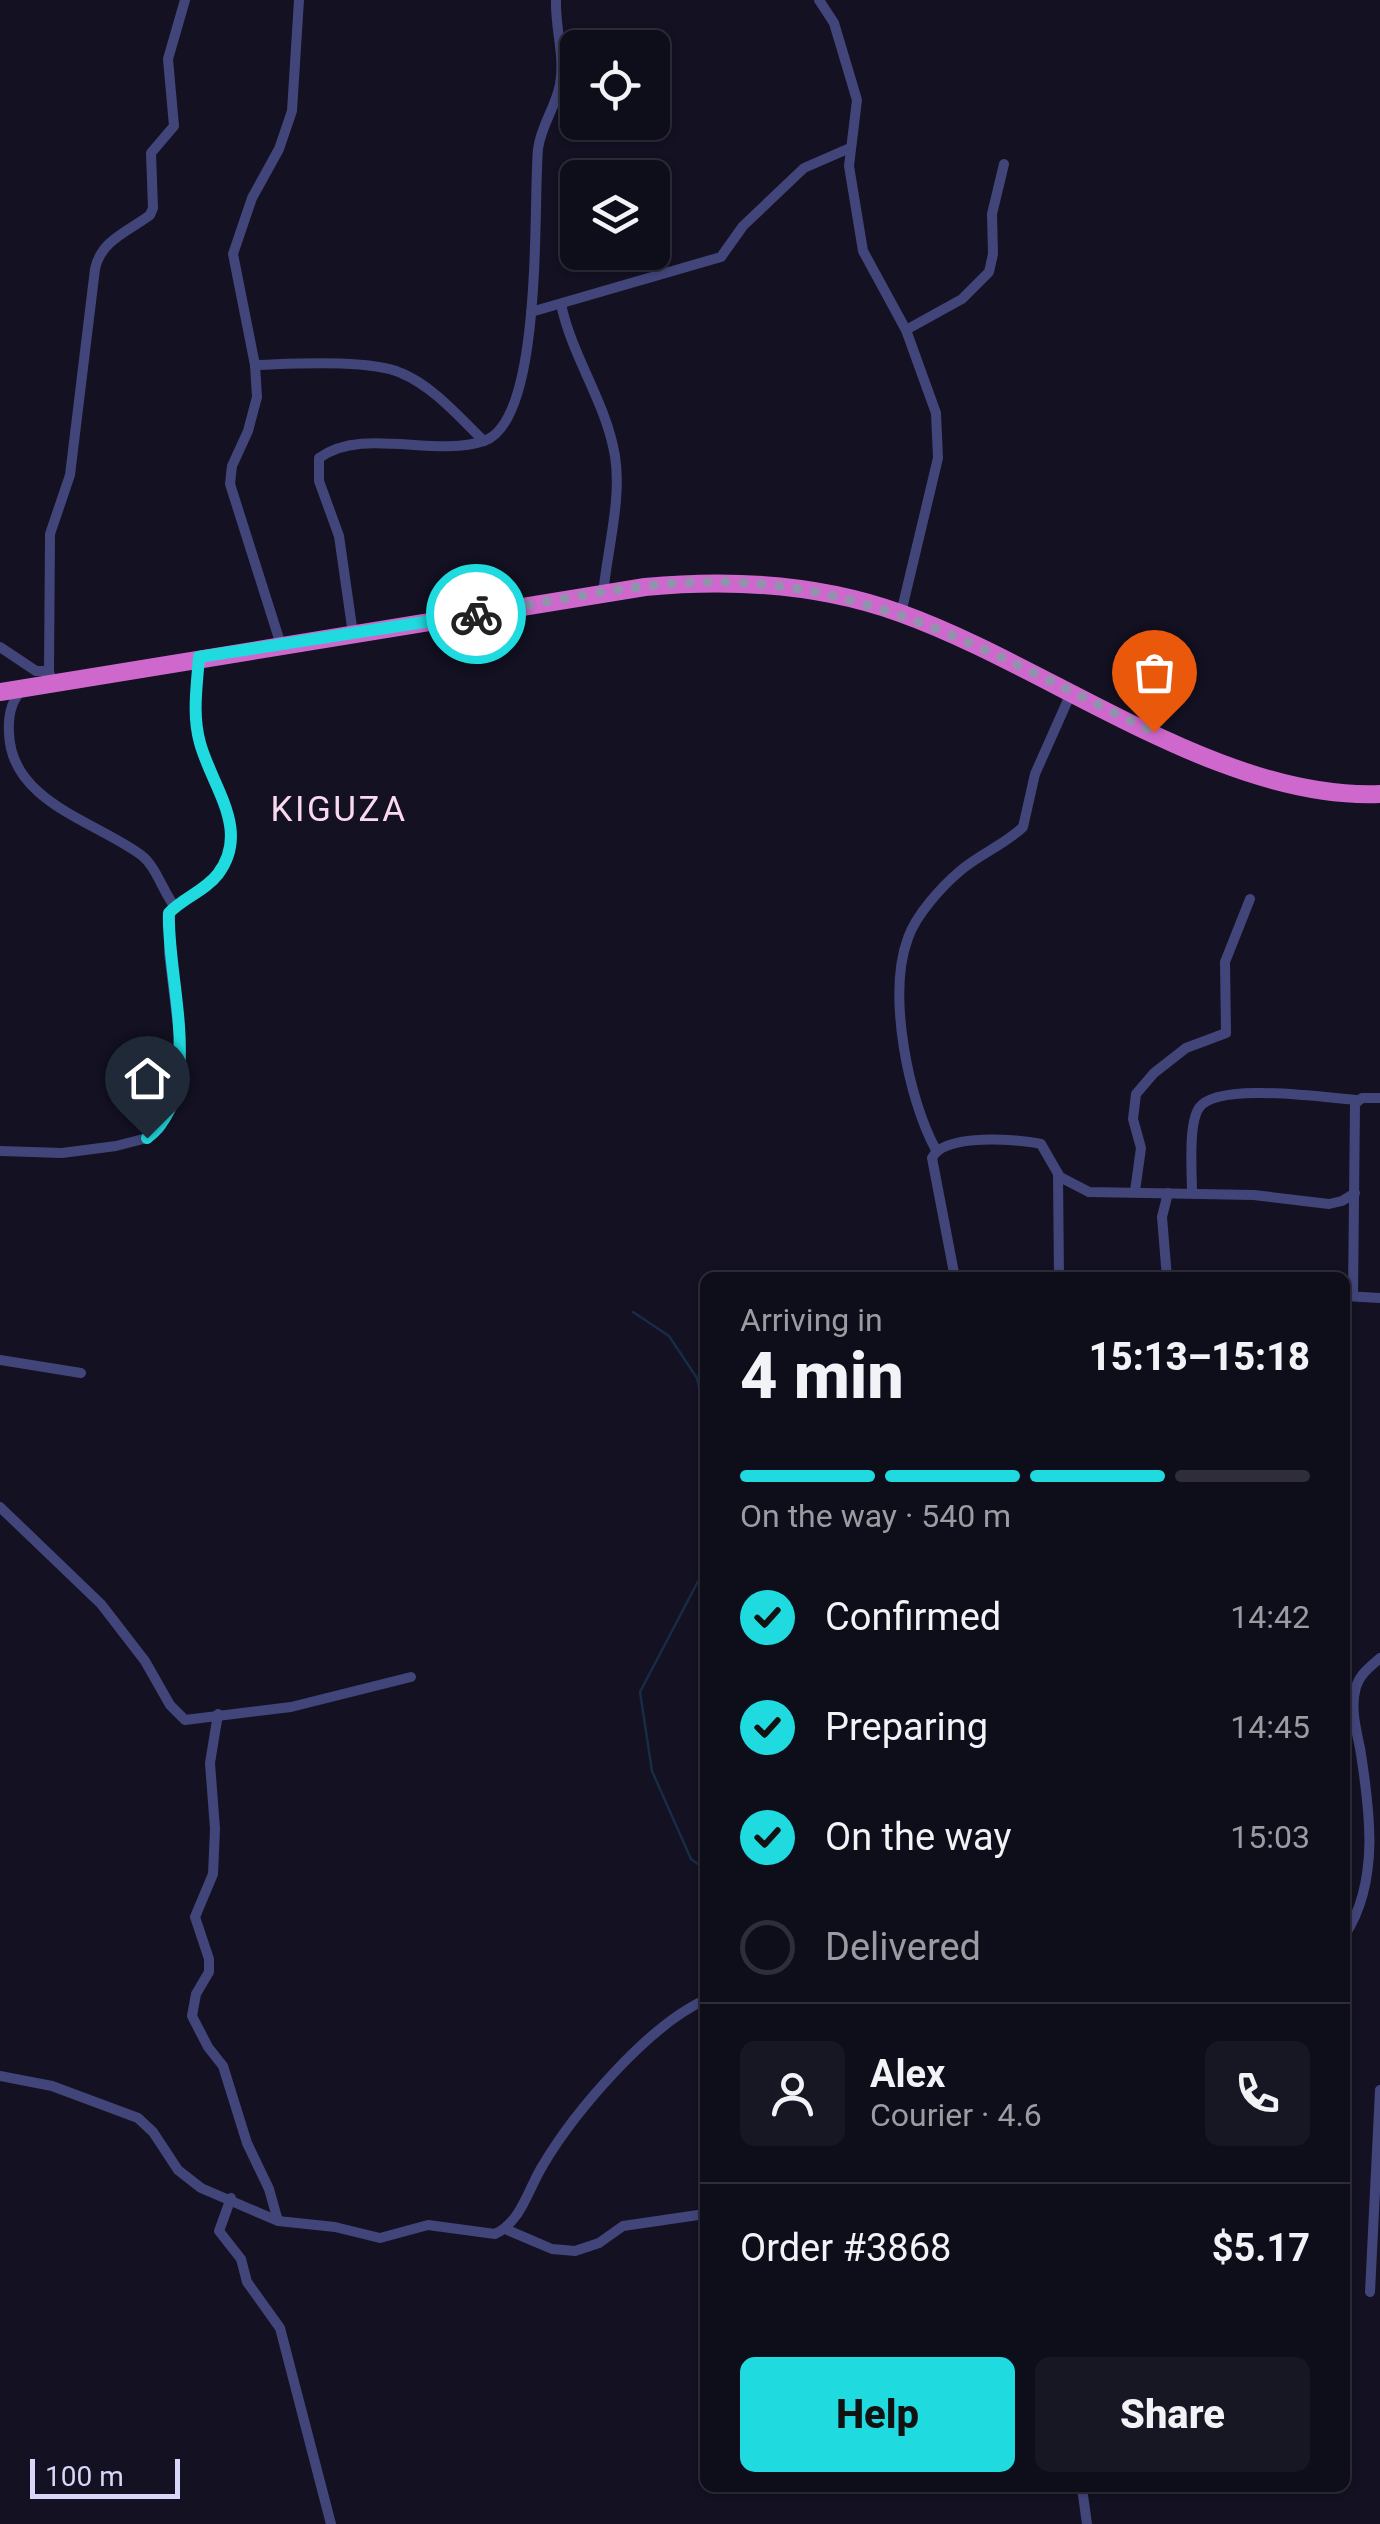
<!DOCTYPE html>
<html lang="en">
<head>
<meta charset="utf-8">
<style>
  body { margin:0; font-family:Roboto,sans-serif; background:#171623; color:#f1f3f6; height:100vh; display:flex; flex-direction:column; font-size:38px; white-space:nowrap }
  * { box-sizing:border-box; margin:0 }
  p { font-size:32px; color:#9b9ca2 }
  .icon { flex:none; width:55px; height:55px; fill:none; stroke:currentColor; stroke-width:2; stroke-linecap:round; stroke-linejoin:round }
  .map { position:relative; flex:1; overflow:hidden }
  .panel { position:absolute; left:700px; top:1272px; width:650px; height:1220px; display:flex; flex-direction:column; background:#0e0d1a; border-radius:15px; box-shadow:0 2px 8px #0004,0 0 0 2px #2e2d39 }
  .panel>* { flex:none }
  .controls { position:absolute; left:560px; top:30px; display:grid; gap:20px }
  .controls a { display:grid; place-items:center; width:110px; height:110px; border-radius:15px; background:#0e0d1a; box-shadow:0 2px 8px #0004,0 0 0 2px #2e2d39; font-size:50px }
  .scale { position:absolute; left:30px; bottom:25px; width:150px; box-sizing:border-box; padding-left:10px; border:5px solid #d8d7f9; border-top:0; font-size:28px; line-height:35px; white-space:nowrap; color:#d8d7f9; -webkit-text-stroke:8px #131122; paint-order:stroke }
  .pin { position:absolute; display:grid; place-items:center; width:85px; height:85px; color:#fff; margin:-102px -42px; border-radius:50% 50% 50% 0; rotate:-45deg; box-shadow:0 0 10px #0007 }
  .pin .icon { rotate:45deg }
  .courier { position:absolute; display:grid; place-items:center; width:100px; height:100px; margin:-50px; border:8px solid #1fdade; border-radius:50%; background:#fff; color:#222; box-shadow:0 2px 12px #0007 }
  .head em { font-style:normal; font-weight:800 }
  .head div { display:flex; flex-direction:column-reverse }
  .head { display:flex; align-items:center; justify-content:space-between; height:170px; padding:0 40px }
  h1 { font-size:65px; font-weight:800; line-height:75px }
  .bar { display:grid; grid-template-columns:repeat(4,1fr); gap:15px 10px; align-content:center; height:120px; padding:0 40px }
  .bar i { height:12px; border-radius:8px; background:#2e2d39 }
  .bar .active { background:#1fdade }
  .bar p { grid-column:span 4 }
  .line { display:flex; align-items:center; gap:25px; padding:0 40px; border-top:2px solid #2e2d39 }
  .line div { flex:1 }
  .round { display:grid; place-items:center; flex:none; width:105px; height:105px; border-radius:15px; background:#171623 }
  ol { padding:0 40px; list-style:none }
  li { display:flex; align-items:center; gap:30px; height:110px }
  li p { margin-inline-start:auto }
  li .icon { padding:10px; border-radius:50%; background:#1fdade; color:#111; stroke-width:4 }
  li:last-child { color:#9b9ca2 }
  li i { width:55px; height:55px; border:5px solid #2e2d39; border-radius:50% }
  .button { display:flex; gap:20px; margin-top:auto; padding:20px 40px }
  .button a { flex:1; height:115px; border-radius:15px; background:#1fdade; color:#111; font-size:40px; font-weight:800; line-height:115px; text-align:center }
  .button a+a { background:#171623; color:#f1f3f6 }
  .map>svg:first-child { display:block }
  .lines { fill:none; stroke-linecap:round; stroke-linejoin:round }
  .stream { stroke:#172c46; stroke-width:2.5 }
  .minor { stroke:#42457a; stroke-width:10 }
  .trunk { stroke:#ce68cc; stroke-width:18 }
  .done { stroke:#9392ae; stroke-width:10; stroke-dasharray:0 18 }
  .route { stroke:#1fdade; stroke-width:12 }
  .labels { text-anchor:middle; dominant-baseline:central; stroke-width:9; stroke-linejoin:round; paint-order:stroke }
  .quarter-label { font-size:35px; letter-spacing:2.5px; fill:#fad9f0; stroke:#131122 }
</style>
</head>
<body>
<div class="map">
<svg width="1380" height="2524" viewBox="0 0 1380 2524">
  <rect width="100%" height="100%" fill="#131122"/>
  <g class="lines">
    <g class="stream">
      <path d="M633,1312l36,24 28,42 8,39"/>
      <path d="M705,1568l-65,124 12,79 39,88 14,10"/>
    </g>
    <g class="minor">
      <path d="M819,0l15,23 23,77 -8,66 14,85 43,79 30,83 2,45 -37,155"/>
      <path d="M561,304c11,53 45,98 54,152 7,44 -8,94 -12,139"/>
      <path d="M531,312l190,-55 22,-31 61,-58 46,-20"/>
      <path d="M906,330l56,-31 27,-27 4,-18 -1,-40 12,-50"/>
      <path d="M255,365c37,-1 114,-6 146,8 32,13 59,45 83,68"/>
      <path d="M353,634l-14,-98 -20,-55v-23c43,-32 115,0 165,-17 60,-20 49,-238 54,-292 3,-24 18,-42 22,-65 5,-28 -5,-56 -4,-84"/>
      <path d="M281,645l-51,-161 2,-18 16,-35 9,-34 -2,-32 -22,-111 19,-56 27,-49 13,-38 7,-111"/>
      <path d="M0,647l36,24h13"/>
      <path d="M52,683l-3,-12 1,-137 20,-59 25,-206c6,-29 34,-38 55,-54l3,-7 -2,-55 23,-27 -6,-67 17,-59"/>
      <path d="M22,690c-12,12 -14,27 -13,43 2,69 86,88 132,122 15,11 22,37 34,52"/>
      <path d="M936,1150c-28,-51 -49,-156 -28,-212 8,-23 33,-51 52,-67 20,-17 44,-26 63,-44l12,-53 36,-81"/>
      <path d="M0,1151l62,2 54,-7 31,-8 12,-9 16,-27 4,-67 -10,-82v-40c14,-15 36,-21 49,-38 33,-44 -5,-88 -18,-131 -8,-27 -3,-57 -1,-85"/>
      <path d="M1058,1174l1,104"/>
      <path d="M1135,1191l6,-43 -8,-29 3,-25 18,-21 32,-25 40,-15 -1,-71 25,-63"/>
      <path d="M1192,1193c0,-20 -4,-69 7,-85 17,-27 127,-10 158,-8"/>
      <path d="M955,1278l-23,-120c12,-25 85,-19 109,-14l19,33 29,15 165,3 75,9 13,-3 13,-8"/>
      <path d="M1167,1278l-5,-61 6,-24"/>
      <path d="M1345,1296l35,2"/>
      <path d="M1353,1296l2,-192 7,-6h18"/>
      <path d="M0,1360l81,13"/>
      <path d="M0,1507l101,97 44,57 25,44 15,15 106,-13 120,-30"/>
      <path d="M218,1714l-8,49 5,66 -2,45 -18,43 14,42v13l-13,22 -4,22 16,31 15,19 24,77 22,46 9,32"/>
      <path d="M1345,1935c35,-54 25,-125 15,-187 -4,-19 -10,-41 -4,-61 4,-13 14,-20 24,-29"/>
      <path d="M0,2076l52,10 86,32 15,14 25,38 23,18 77,33 57,6 45,11 48,-13 67,9c27,-13 33,-45 48,-69 32,-54 106,-140 162,-165"/>
      <path d="M231,2198l-12,33 22,28 6,23 33,46 51,196"/>
      <path d="M505,2229l47,20 23,2 24,-8 24,-17 82,-12"/>
      <path d="M1370,2292l10,-202"/>
      <path d="M1082,2488l5,36"/>
    </g>
    <path class="trunk" d="M0,692l645,-105c85,-8 175,-3 255,26 149,53 320,188 480,181"/>
  </g>
  <g class="lines">
    <path class="done" d="M476,614c82,-13 167,-34 250,-32 157,3 290,84 428,150"/>
    <path class="route" d="M147,1138c60,-46 19,-161 22,-225 14,-15 36,-22 49,-39 33,-44 -6,-87 -18,-131 -8,-28 -3,-58 -1,-86l277,-43"/>
  </g>
  <g class="labels">
    <g class="quarter-label">
      <text x="339" y="809">KIGUZA</text>
    </g>
  </g>
</svg>
<div class="controls">
<a><svg class="icon" aria-label="locate" viewBox="0 0 24 24"><circle cx="12" cy="12" r="6"/><path d="M12 2v4M12 18v4M2 12h4M18 12h4"/></svg></a>
<a><svg class="icon" aria-label="layers" viewBox="0 0 24 24"><path d="M12 4l9 5-9 5-9-5zM3 14l9 5 9-5"/></svg></a>
</div>
<div class="scale">100 m</div>
<div class="pin" style="left:1154px;top:732px;background:#ea580c"><svg class="icon" aria-label="bag" viewBox="0 0 24 24"><path d="M5 8h14l-1 12H6zM9 8a3 3 0 0 1 6 0"/></svg></div>
<div class="pin" style="left:147px;top:1138px;background:#1f2937"><svg class="icon" aria-label="home" viewBox="0 0 24 24"><path d="M3 11l9-7 9 7M6 9v11h12V9"/></svg></div>
<div class="courier" style="left:476px;top:614px"><svg class="icon" aria-label="bike" viewBox="0 0 24 24"><circle cx="6" cy="16" r="4"/><circle cx="18" cy="16" r="4"/><path d="M6 16l4-8h5l3 8M10 8l3 8H6M13 5h3"/></svg></div>
<section class="panel">
<div class="head"><div><h1>4 min</h1><p>Arriving in</p></div><em>15:13–15:18</em></div>
<div class="bar"><i class="active"></i><i class="active"></i><i class="active"></i><i></i><p>On the way · 540 m</p></div>
<ol>
<li><svg class="icon" aria-label="check" viewBox="0 0 24 24"><path d="M5 12l5 5 9-10"/></svg>Confirmed<p>14:42</p></li>
<li><svg class="icon" aria-label="check" viewBox="0 0 24 24"><path d="M5 12l5 5 9-10"/></svg>Preparing<p>14:45</p></li>
<li><svg class="icon" aria-label="check" viewBox="0 0 24 24"><path d="M5 12l5 5 9-10"/></svg>On the way<p>15:03</p></li>
<li><i></i>Delivered</li>
</ol>
<div class="line" style="height:180px"><a class="round"><svg class="icon" aria-label="person" viewBox="0 0 24 24"><circle cx="12" cy="8" r="4"/><path d="M4 21q1-7 8-7t8 7"/></svg></a><div><b>Alex</b><p>Courier · 4.6</p></div><a class="round"><svg class="icon" aria-label="phone" viewBox="0 0 24 24"><path d="M5 4h4l2 5-3 2q2 4 5 5l2-3 5 2v4C11 20 4 13 5 4z"/></svg></a></div>
<div class="line" style="height:130px"><div>Order #3868</div><b>$5.17</b></div>
<div class="button"><a>Help</a><a>Share</a></div>
</section>
</div>
</body>
</html>
